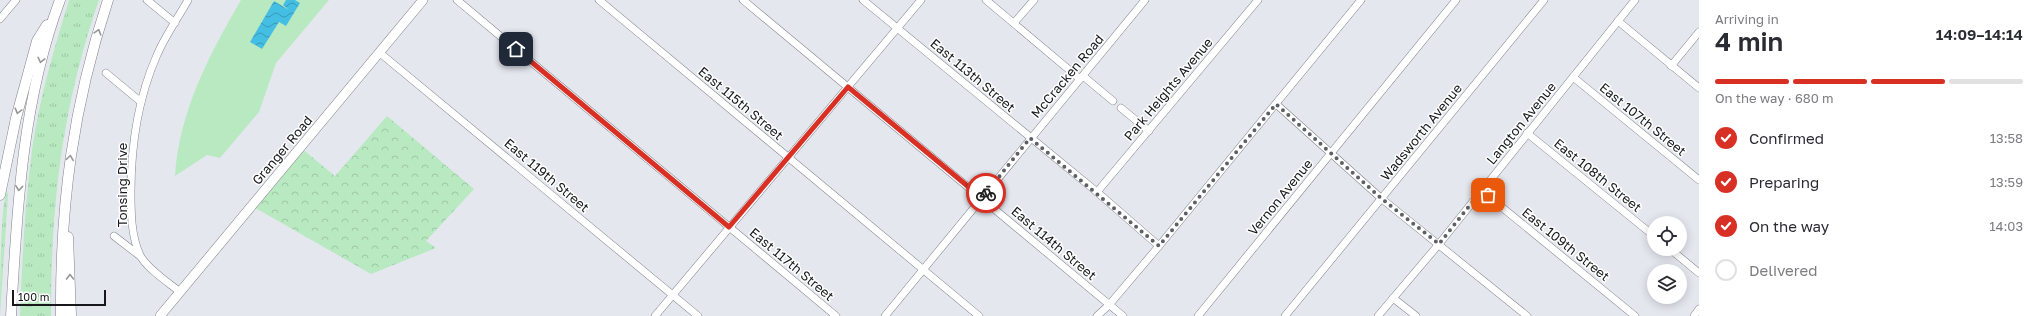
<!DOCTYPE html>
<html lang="en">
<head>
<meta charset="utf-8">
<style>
  body { margin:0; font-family:"Golos Text",sans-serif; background:#f7f7f7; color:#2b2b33; height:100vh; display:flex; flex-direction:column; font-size:15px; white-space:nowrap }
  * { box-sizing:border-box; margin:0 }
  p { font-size:13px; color:#7c7c81 }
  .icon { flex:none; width:22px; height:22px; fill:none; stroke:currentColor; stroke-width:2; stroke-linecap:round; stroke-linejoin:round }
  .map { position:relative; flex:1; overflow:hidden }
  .drawer { display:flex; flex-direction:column; background:#fff; width:340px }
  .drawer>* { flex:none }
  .fabs { position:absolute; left:1647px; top:216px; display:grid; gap:8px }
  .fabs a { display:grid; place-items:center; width:40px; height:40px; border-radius:50%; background:#fff; box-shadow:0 2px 10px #0003; font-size:20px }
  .scale { position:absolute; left:12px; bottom:10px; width:94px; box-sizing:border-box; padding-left:4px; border:2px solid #17181b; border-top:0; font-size:11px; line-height:14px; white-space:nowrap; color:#17181b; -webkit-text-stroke:3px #fff; paint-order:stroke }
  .pin { position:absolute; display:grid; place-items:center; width:34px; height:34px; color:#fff; margin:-17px; border-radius:8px; box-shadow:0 2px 6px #0006 }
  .courier { position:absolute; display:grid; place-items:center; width:40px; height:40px; margin:-20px; border:3px solid #d93025; border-radius:50%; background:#fff; color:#222; box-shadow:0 1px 5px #0007 }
  .headline em { font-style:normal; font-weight:600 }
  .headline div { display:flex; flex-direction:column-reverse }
  .headline { display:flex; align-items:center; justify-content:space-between; height:68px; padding:0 16px }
  h1 { font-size:26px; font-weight:600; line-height:30px }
  .bar { display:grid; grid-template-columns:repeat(4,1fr); gap:6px 4px; align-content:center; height:48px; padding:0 16px }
  .bar i { height:5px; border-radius:3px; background:#e1e1e2 }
  .bar .on { background:#d93025 }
  .bar p { grid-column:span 4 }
  ol { padding:0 16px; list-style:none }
  li { display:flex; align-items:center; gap:12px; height:44px }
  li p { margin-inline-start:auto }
  li .icon { padding:4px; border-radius:50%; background:#d93025; color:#fff; stroke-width:4 }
  li:last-child { color:#7c7c81 }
  li i { width:22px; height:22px; border:2px solid #e1e1e2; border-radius:50% }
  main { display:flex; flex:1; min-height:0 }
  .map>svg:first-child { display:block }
  .grass { fill:url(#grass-tufts) }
  .forest { fill:url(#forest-crowns) }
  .park { fill:#b8e9c1 }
  .water { fill:url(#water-waves) }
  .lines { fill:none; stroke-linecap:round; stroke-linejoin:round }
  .minor-casing { stroke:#81838a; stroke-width:8 }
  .major-casing { stroke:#81838a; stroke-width:10 }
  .highway-casing { stroke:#81838a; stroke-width:11 }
  .minor { stroke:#fff; stroke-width:7 }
  .major { stroke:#fff; stroke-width:9 }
  .highway { stroke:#fff; stroke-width:10 }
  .oneway { stroke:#979798 }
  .done { stroke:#5f6065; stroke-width:4; stroke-dasharray:0 7.2 }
  .route { stroke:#d93025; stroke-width:5 }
  .labels { text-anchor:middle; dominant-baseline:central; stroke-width:3; stroke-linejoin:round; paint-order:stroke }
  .street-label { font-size:13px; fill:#17181b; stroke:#fff }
</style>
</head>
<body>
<main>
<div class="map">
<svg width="1699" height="316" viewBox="0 0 1699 316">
  <defs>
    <pattern id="grass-tufts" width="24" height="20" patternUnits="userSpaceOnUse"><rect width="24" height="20" fill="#b8e9c1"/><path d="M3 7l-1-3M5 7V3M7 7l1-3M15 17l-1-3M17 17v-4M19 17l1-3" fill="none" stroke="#9dc7a5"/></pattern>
    <pattern id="forest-crowns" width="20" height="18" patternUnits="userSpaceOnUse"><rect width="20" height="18" fill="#b8e9c1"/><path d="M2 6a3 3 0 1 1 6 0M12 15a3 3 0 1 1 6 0" fill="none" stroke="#9dc7a5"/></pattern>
    <pattern id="water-waves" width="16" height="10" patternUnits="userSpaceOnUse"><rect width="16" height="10" fill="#45bee4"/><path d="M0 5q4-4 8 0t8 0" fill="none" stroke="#3999b8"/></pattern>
  </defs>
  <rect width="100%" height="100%" fill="#e5e7ef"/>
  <g class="grass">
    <path d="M69,0h30c-37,107 -48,204 -48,316h-31c2,-55 5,-112 12,-166 7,-51 22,-101 37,-150z"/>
    <path d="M7,192l1,2 -8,122c0,-20 0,-113 7,-124z"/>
  </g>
  <path class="forest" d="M387,116l87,73 -48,52 10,7 -65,26 -119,-68 49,-58 34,28z"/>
  <path class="park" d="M241,0h88l-53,63 -17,49 -39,46 -13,-3 -32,21c4,-64 34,-121 66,-176z"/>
  <path class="water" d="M286,0h9l5,3 -14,23 -7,-4 -17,27 -12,-7 24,-41 15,9 -6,-5z"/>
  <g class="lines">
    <g class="minor-casing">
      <g id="minor">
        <path d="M147,0l28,23"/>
        <path d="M457,0l379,316"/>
        <path d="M599,0l380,316"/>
        <path d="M743,0l380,316"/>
        <path d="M863,0l234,192 62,54"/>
        <path d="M986,0l94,79"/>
        <path d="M0,19l16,-19"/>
        <path d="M1618,21l81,67"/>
        <path d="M1014,23l20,-23"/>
        <path d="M380,53l318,263"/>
        <path d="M1671,66l28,-34"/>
        <path d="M106,73l35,29"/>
        <path d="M1083,76l30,25"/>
        <path d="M1573,77l126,103"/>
        <path d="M1276,104l106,95 145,117"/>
        <path d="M1121,108l28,23"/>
        <path d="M1527,133l127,103"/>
        <path d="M1482,191l153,125"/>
        <path d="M1097,192l161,-192"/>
        <path d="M114,236l26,20"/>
        <path d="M1670,249l29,24"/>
        <path d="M180,292c-11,-9 -34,-24 -40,-37 -9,-19 -9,-43 -9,-63 0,-47 7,-94 26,-137 8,-19 21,-37 31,-55"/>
        <path d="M1393,298l23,18"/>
        <path d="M655,316l266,-316"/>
        <path d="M885,316l260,-316"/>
        <path d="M1097,316l12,-11 50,-59 202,-246"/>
        <path d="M1198,316l258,-316"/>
        <path d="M1285,316l259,-316"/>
        <path d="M1378,316l61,-72 196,-244"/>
        <path d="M1694,316l5,-7"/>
      </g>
    </g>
    <g class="major-casing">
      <path id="major" d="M160,316l263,-316"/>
    </g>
    <g class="highway-casing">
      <g id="highway">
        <path d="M0,195l16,-77 21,-77 10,-16"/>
        <path d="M68,237l3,79"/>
        <path d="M11,316c6,-107 11,-215 49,-316"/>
        <path d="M61,316c-1,-112 12,-210 47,-316"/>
      </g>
    </g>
    <use href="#minor" class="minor"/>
    <use href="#major" class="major"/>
    <use href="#highway" class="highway"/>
  </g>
  <defs><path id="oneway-chevron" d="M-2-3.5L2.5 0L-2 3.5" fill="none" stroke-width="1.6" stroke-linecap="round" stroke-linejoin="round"/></defs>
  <g class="oneway">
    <use href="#oneway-chevron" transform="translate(98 32) rotate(-73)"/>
    <use href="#oneway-chevron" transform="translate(41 60) rotate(104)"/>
    <use href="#oneway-chevron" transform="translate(18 111) rotate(105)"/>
    <use href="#oneway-chevron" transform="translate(70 158) rotate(-82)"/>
    <use href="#oneway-chevron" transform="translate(19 188) rotate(96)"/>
    <use href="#oneway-chevron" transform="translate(70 277) rotate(-91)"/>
  </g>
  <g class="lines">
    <path class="done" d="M986,193l44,-55 129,108 117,-142 106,95 57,45 43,-54 6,5"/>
    <path class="route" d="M516,49l213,178 119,-140 134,111 4,-5"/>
  </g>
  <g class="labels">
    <g class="street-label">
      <text transform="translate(973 75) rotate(40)">East 113th Street</text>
      <text transform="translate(1067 76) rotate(-50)">McCracken Road</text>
      <text transform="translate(1168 89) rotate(-50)">Park Heights Avenue</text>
      <text transform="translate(741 103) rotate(40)">East 115th Street</text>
      <text transform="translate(1643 119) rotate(39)">East 107th Street</text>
      <text transform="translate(1521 123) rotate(-51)">Langton Avenue</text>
      <text transform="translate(1421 132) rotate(-51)">Wadsworth Avenue</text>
      <text transform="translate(282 150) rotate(-50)">Granger Road</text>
      <text transform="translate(547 175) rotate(40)">East 119th Street</text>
      <text transform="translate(1598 175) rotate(39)">East 108th Street</text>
      <text transform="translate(122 185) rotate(-90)">Tonsing Drive</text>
      <text transform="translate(1280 197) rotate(-51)">Vernon Avenue</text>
      <text transform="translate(1054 243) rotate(40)">East 114th Street</text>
      <text transform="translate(1566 244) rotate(39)">East 109th Street</text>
      <text transform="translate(792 264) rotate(40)">East 117th Street</text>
    </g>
  </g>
</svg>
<div class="fabs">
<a><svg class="icon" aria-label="locate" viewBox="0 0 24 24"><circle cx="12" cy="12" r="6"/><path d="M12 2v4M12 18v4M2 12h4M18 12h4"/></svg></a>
<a><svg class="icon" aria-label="layers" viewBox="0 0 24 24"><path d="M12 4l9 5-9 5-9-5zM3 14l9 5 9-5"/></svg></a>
</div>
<div class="scale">100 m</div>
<div class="pin" style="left:1488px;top:195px;background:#ea580c"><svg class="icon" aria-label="bag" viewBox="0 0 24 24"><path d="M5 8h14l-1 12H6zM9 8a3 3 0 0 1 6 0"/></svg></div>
<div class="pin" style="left:516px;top:49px;background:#1f2937"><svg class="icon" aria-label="home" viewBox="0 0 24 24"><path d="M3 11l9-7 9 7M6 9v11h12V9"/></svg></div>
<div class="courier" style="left:986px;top:193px"><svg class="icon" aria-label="bike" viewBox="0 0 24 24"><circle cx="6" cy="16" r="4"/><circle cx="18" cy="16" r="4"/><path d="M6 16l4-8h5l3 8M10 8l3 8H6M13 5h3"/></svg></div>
</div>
<section class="drawer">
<div class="headline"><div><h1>4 min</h1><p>Arriving in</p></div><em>14:09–14:14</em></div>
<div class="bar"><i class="on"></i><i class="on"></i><i class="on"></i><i></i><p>On the way · 680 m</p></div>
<ol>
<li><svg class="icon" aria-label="check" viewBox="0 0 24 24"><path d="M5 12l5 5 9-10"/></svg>Confirmed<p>13:58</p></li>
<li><svg class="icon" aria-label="check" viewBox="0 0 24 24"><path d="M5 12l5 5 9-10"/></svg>Preparing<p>13:59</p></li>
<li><svg class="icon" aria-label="check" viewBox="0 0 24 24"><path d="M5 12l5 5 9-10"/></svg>On the way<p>14:03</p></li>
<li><i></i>Delivered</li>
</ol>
</section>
</main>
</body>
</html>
